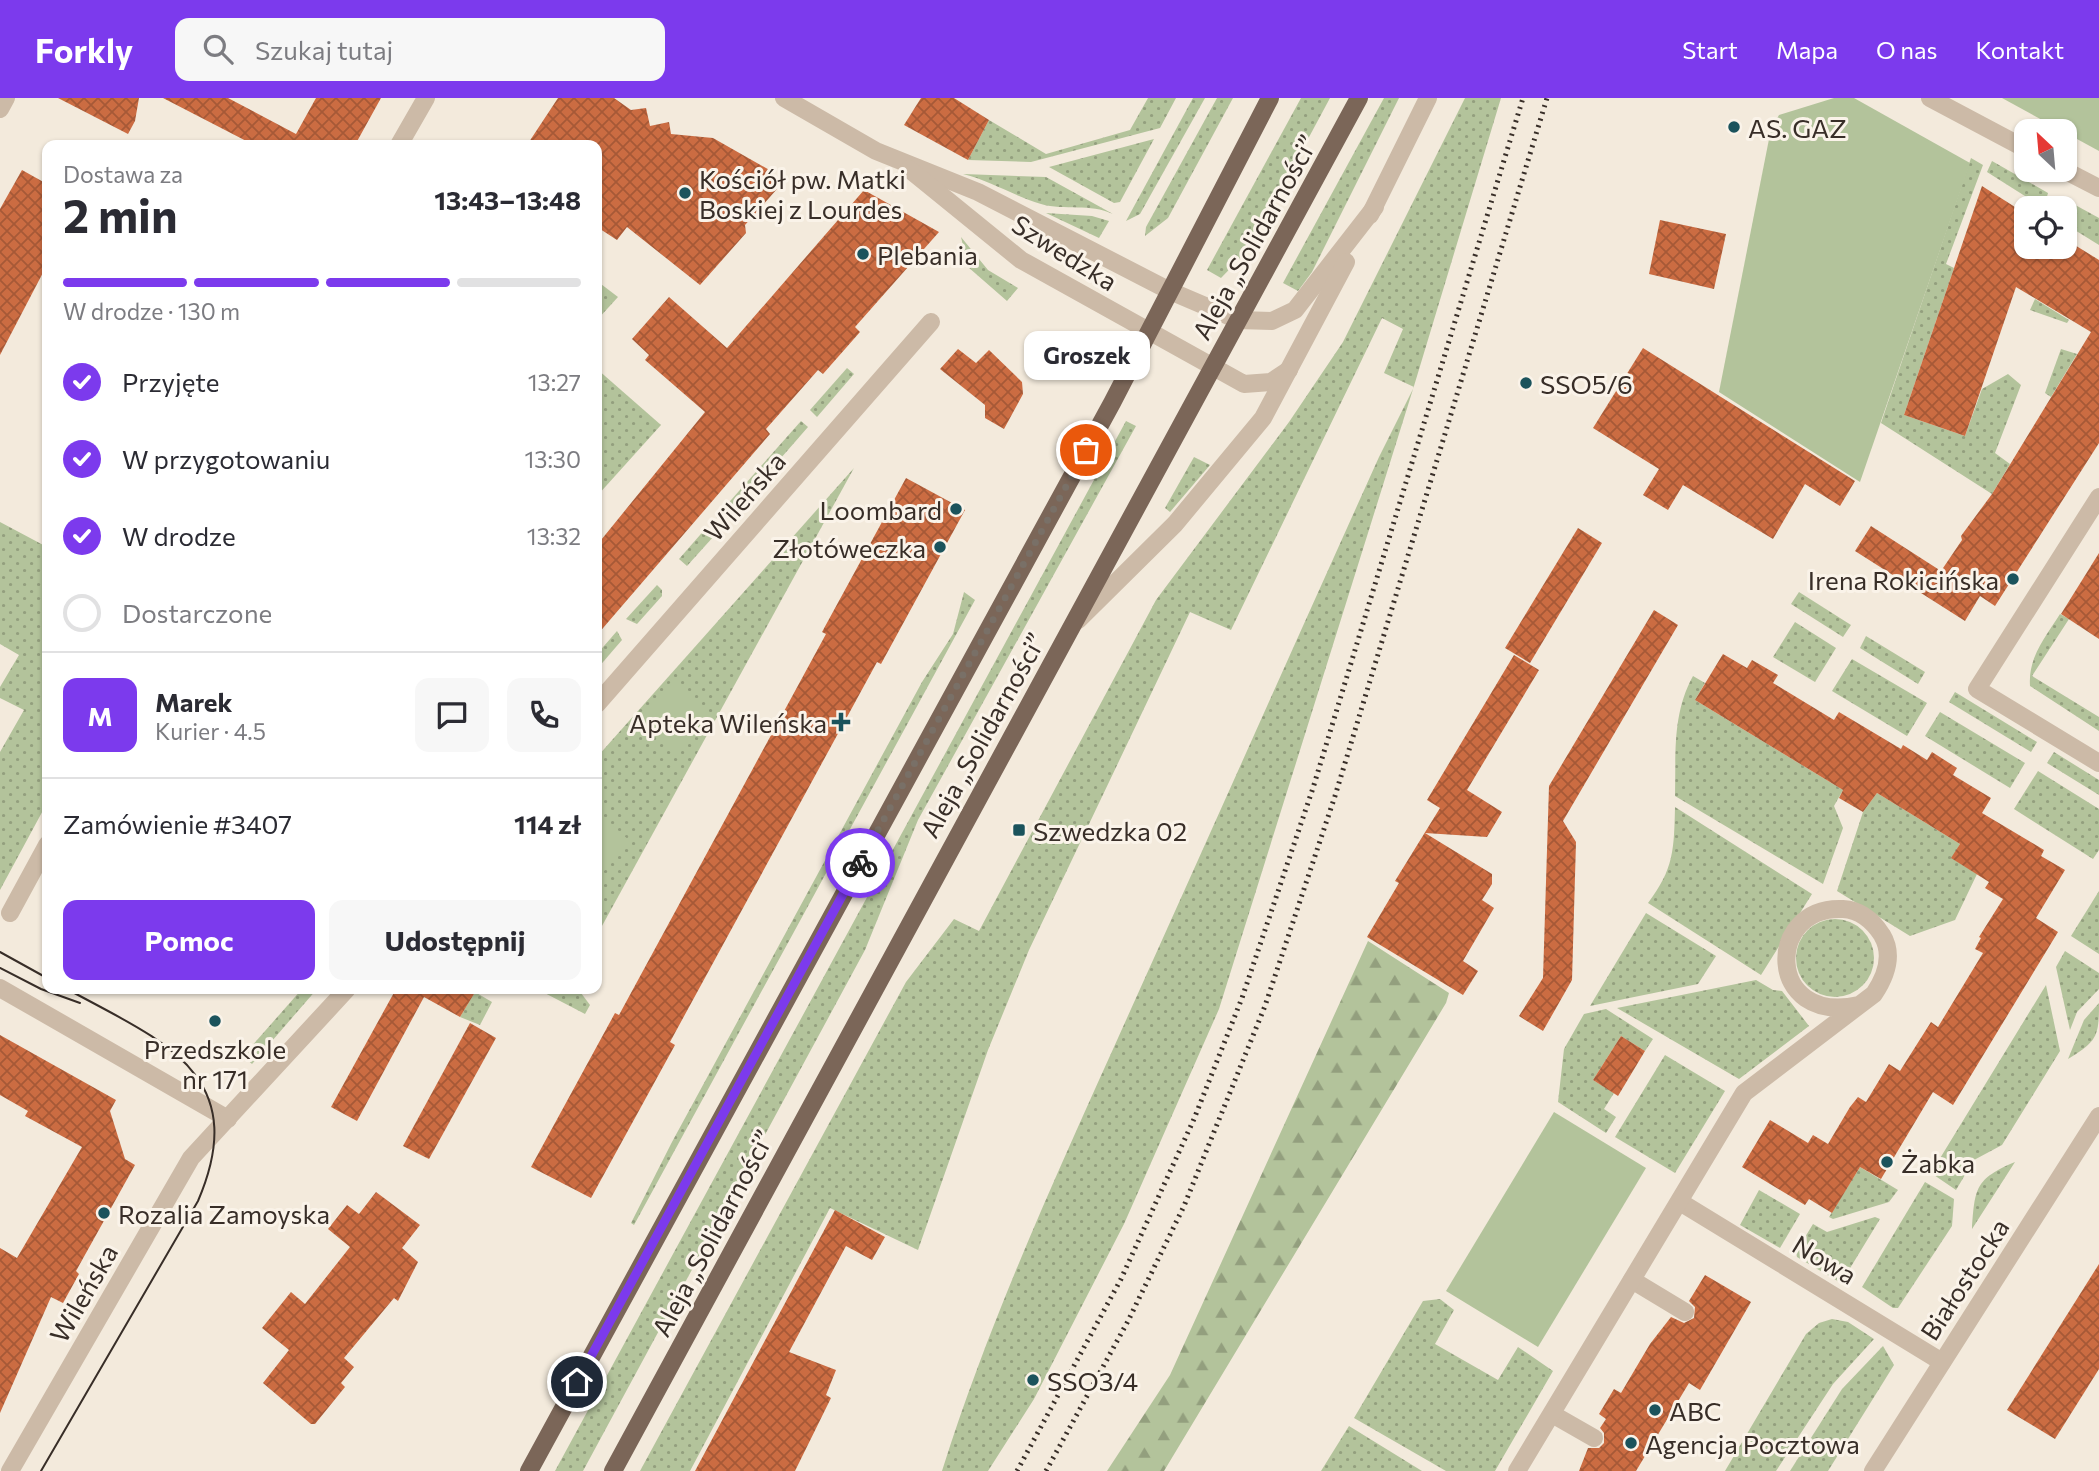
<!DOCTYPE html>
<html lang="pl">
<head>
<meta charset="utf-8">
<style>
  body { margin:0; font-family:Commissioner,sans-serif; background:#f7f7f7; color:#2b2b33; height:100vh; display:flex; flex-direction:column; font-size:26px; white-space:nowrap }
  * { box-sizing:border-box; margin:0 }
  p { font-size:23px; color:#7c7c81 }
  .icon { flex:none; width:38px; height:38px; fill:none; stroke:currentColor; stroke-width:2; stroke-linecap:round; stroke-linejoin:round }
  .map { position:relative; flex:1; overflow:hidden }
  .details { position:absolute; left:42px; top:42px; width:560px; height:854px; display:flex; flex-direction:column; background:#fff; border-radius:14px; box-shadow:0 2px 5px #0004 }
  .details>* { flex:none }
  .needle { width:46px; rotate:334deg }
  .fabs { position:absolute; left:2014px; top:21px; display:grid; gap:14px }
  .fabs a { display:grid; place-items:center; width:63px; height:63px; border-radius:14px; background:#fff; box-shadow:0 2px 5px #0004; font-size:35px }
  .pin { position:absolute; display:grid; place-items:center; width:60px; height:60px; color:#fff; margin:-30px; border:4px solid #fff; border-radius:50%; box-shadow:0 2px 7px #0007 }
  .courier { position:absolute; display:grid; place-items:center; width:70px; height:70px; margin:-35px; border:5px solid #7c3aed; border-radius:50%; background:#fff; color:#222; box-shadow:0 2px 9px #0007 }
  .bubble { position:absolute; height:49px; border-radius:14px; background:#fff; box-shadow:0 2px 5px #0004; font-size:23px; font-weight:700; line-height:49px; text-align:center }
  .headline em { font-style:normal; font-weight:700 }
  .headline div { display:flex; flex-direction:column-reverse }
  .headline { display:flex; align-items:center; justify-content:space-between; height:119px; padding:0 21px }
  h1 { font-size:46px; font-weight:700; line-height:52px }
  .bar { display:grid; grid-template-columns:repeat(4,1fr); gap:10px 7px; align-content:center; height:84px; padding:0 21px }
  .bar i { height:9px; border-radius:5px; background:#e1e1e2 }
  .bar .selected { background:#7c3aed }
  .bar p { grid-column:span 4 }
  .line { display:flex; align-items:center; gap:18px; padding:0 21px; border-top:2px solid #e1e1e2 }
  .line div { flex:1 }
  .round { display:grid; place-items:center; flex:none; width:74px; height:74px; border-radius:14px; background:#f7f7f7 }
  ol { padding:0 21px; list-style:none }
  li { display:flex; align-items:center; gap:21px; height:77px }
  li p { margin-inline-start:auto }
  li .icon { padding:7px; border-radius:50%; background:#7c3aed; color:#fff; stroke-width:4 }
  li:last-child { color:#7c7c81 }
  li i { width:38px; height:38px; border:4px solid #e1e1e2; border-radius:50% }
  .cta { display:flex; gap:14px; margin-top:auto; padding:14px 21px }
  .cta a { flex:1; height:80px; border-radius:14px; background:#7c3aed; color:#fff; font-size:28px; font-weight:700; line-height:80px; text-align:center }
  .cta a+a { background:#f7f7f7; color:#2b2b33 }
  header { display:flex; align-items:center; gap:42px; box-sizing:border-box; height:98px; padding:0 35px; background:#7c3aed; color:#fff }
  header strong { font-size:33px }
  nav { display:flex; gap:38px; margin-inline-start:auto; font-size:24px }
  .search { width:490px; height:63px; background:#f7f7f7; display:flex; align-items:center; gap:18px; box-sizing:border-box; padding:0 24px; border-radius:14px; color:#7c7c81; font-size:26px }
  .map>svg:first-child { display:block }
  .grass { fill:url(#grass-dots) }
  .forest { fill:url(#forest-firs) }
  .park { fill:#b3c39b }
  .building { fill:url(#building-cross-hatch) }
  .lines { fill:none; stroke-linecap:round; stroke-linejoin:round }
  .minor { stroke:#ccbaa7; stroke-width:18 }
  .major { stroke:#7b6658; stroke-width:18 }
  .tram { stroke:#382e28; stroke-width:2 }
  .rail { stroke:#382e28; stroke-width:5; stroke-dasharray:2 5; stroke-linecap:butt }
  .done { stroke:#797067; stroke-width:7; stroke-dasharray:0 12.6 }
  .route { stroke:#7c3aed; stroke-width:9 }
  .poi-dot { fill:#1b535c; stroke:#faf3e9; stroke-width:2.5 }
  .labels { text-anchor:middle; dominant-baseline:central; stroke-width:6; stroke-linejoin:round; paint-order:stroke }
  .poi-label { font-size:26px; fill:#382e28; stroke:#faf3e9; text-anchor:start }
  .street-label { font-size:26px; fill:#382e28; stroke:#faf3e9 }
</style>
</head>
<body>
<header>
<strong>Forkly</strong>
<div class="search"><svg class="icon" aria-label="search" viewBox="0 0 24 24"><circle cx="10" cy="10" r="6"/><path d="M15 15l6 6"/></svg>Szukaj tutaj</div>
<nav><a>Start</a><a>Mapa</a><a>O nas</a><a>Kontakt</a></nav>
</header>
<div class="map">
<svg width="2099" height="1373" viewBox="0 0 2099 1373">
  <defs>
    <pattern id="grass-dots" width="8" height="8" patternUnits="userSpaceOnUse" patternTransform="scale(1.75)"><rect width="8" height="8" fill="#b3c39b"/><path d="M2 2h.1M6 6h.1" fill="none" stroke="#939f7e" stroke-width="1.8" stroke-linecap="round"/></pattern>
    <pattern id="forest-firs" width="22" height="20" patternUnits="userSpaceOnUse" patternTransform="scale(1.75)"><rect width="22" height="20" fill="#b3c39b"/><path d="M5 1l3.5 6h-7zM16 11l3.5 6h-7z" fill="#939f7e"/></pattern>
    <pattern id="building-cross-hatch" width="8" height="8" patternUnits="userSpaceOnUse" patternTransform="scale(1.75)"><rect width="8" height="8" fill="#cb6c42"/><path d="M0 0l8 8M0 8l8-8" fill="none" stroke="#a65937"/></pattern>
  </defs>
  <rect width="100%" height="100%" fill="#f3eadc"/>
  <g class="grass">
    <path d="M1148,0h28l-16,30 -129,34 -63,-2 21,-40 57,34 84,-24z"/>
    <path d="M1193,0h12l-65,116 -14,7z"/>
    <path d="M1217,0h16l-65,120 -23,18 1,-9z"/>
    <path d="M1301,0h29l-81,151 -28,29 -14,-8z"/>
    <path d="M1384,0h15l-87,174 -14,19 -15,-8z"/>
    <path d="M1465,0h36l-87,288 -195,623 -95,215 -90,175 -46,72h-46c50,-159 121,-310 189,-462 83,-184 165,-368 248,-552l35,-70 -30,-14 19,-44 -21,-11 -151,312 -41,-18 -161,338 -41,100 -70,200 -88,-42 -140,263h-50l266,-489 48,-63 25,12 177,-331 133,-178 54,-80z"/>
    <path d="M1154,41l-34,63 -6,1 -65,-36z"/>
    <path d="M1971,60l12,7 -37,99 8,4 -50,147 61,21 17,-47 26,-15 13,11 -26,68 15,11 -18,30 -111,-71z"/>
    <path d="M1992,63l56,32 -4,15 -57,-36z"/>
    <path d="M963,76l83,3 67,37c-23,-11 -48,-3 -72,-10 -27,-8 -50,-23 -78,-30z"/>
    <path d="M2068,103l31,17v27l-34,-21z"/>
    <path d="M1046,115l46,3 17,5 -10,17z"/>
    <path d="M961,139l27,33 30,18 -11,13 -39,-34z"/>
    <path d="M597,183l21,16 -21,23z"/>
    <path d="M2035,201l34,21 -2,3 -37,-13z"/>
    <path d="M2061,251l16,5 -26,43 -6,-4z"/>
    <path d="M847,270l7,6 -37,43 -7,-7z"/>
    <path d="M597,271l64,56 -64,71z"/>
    <path d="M801,323l7,6 -83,95 -9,-5z"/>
    <path d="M1126,323l10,5 -218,394 -53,130 -282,521h-28z"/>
    <path d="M1194,359l16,8 -40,47 -5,-4z"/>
    <path d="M854,370l-257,467v-178z"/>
    <path d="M0,424l47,25v256l-47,87v-138l24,-42 -24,-12v-11l19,-32 -19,-11z"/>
    <path d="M707,429l7,9 -27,30 -8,-7z"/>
    <path d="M657,487l5,5v6l-25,28 -11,-5z"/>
    <path d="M964,494l11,8 -341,625 -3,-2 41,-81 250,-460 31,-48z"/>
    <path d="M1799,494l52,33 -8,12 -52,-33z"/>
    <path d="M2060,516l9,5 -37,57 67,41v14l-69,-45c-2,-29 15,-48 30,-72z"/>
    <path d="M1795,524l41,26 -21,34 -42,-25z"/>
    <path d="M617,533l5,9 -25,29v-15z"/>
    <path d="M1866,538l59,36 -7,12 -58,-36z"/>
    <path d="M1852,561l75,44 -20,33 -75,-45z"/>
    <path d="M1693,578l12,7 -10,17 148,90 -9,16 9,22 -20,56 -148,-88c1,-42 -3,-82 18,-120z"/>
    <path d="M1955,594l82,50 -6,10 -82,-50z"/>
    <path d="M1940,614l85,51 -15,25 -85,-52z"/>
    <path d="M2054,654l45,28v15l-52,-32z"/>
    <path d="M2038,673l61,38v41l-6,9 -79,-50z"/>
    <path d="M1877,695l83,51 -8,14 25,16 -22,46 -45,16 -73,-45 26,-79z"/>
    <path d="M1675,709l137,87 -51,81 -113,-72c26,-34 26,-54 27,-96z"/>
    <path d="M2099,793v63l-28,-18z"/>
    <path d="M1646,815l70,43 -18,28 -108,22z"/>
    <circle cx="1835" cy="860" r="39"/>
    <path d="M2065,853l34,22v16l-22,23 -7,18 -14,-63z"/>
    <path d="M1756,882l17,10 9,1 27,35 -70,53 -122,-71z"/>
    <path d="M2046,887l14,66 -58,94 -28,15 -18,30 -25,-17z"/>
    <path d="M302,891h15l-65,75 -9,-8z"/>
    <path d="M537,891h41l12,16 -5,9z"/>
    <path d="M475,894l17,10 -12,23 -20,-8z"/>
    <path d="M2099,905c0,34 -2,38 -31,56l16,-39z"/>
    <path d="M1606,911l47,30 -8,12 -24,-15 -28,44 21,13 -10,16 12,8 -10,16 -48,-31 6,-53 20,-35z"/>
    <path d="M1665,957l60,36 -50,82 -60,-36z"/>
    <path d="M2015,1064l-43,67c3,-41 3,-50 43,-67z"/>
    <path d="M1860,1069l38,23 -9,12 -56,17 -4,-2z"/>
    <path d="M1925,1084l29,17 -2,27 -54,82h-5l-31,-21z"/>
    <path d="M1759,1092l41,24 -20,34 -40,-23z"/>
    <path d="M1875,1119l5,2 -39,64 -44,-26 -1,-5 17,-28 14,8z"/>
    <path d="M1440,1201l14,11 -19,34 63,36 20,-33 35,24 -58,100h-49l-92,-53 69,-117z"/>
    <path d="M1832,1221l16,3 26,17 -41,45 -57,87h-51l81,-137 13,-11z"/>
    <path d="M1883,1248l11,19 -66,106h-38l52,-82z"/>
    <path d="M1349,1328l73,45h-101z"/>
  </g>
  <path class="forest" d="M1368,843l81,52 -3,10 -282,468h-57l63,-96z"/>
  <g class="park">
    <path d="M1834,0h20l116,65 -110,319 -141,-90 52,-263 8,-14z"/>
    <path d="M2002,0h97v53z"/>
    <path d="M671,584l39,35 -34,37 -39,-35z"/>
    <path d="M597,714l33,29 -33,38z"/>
    <path d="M1554,1014l92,56 -108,179 -92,-56z"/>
  </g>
  <g class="building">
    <path d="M58,0h81l-4,23 -7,13z"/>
    <path d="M163,0h65l68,36 20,-36h65l-26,47h-101z"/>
    <path d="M558,0h56l17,12 15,-2 4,18 19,-4 2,12 42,4 60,34 4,17 -32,36 1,8 -46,52 -73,-58 -10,13 -20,-13v-82h-70z"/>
    <path d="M921,0h33l35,22 -21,40 -64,-35z"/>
    <path d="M22,72l25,14v81l-47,90v-146z"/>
    <path d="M1982,88l44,28v33h39v-8l34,21v183l-104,163 -15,-10 -15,25 -110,-70 16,-25 70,45 21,-31 -1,-4 31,-42 99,-162 -75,-45 -51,149 -61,-21z"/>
    <path d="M864,92l75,42 -84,95 5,5 -37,42 -5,-4 -52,59 4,5 -173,201v-90l108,-133 -60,-52 4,-5 -17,-16 37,-42 58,51z"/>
    <path d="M1660,122l66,14 -12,55 -65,-15z"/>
    <path d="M1643,250l212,133 -15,25 -35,-22 -32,55 -90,-54 -15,25 -25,-15 16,-26 -66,-41z"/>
    <path d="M958,251l18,14 13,-13 33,32 1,12 -19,35 -19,-11v-13l-45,-36z"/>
    <path d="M906,380l59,32 -84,154 -4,-2 -207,380 5,3 -84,153 -60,-31 84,-154 4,2 207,-381 -4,-2z"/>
    <path d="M1578,430l24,15 -72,120 -25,-15z"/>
    <path d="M2099,455v86l-38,-25z"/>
    <path d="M1654,512l24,15 -115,196 13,21 -4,138 -29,51 -24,-15 24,-38 6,-192z"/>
    <path d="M1723,556l24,14 5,-8 26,15 -5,8 61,37 5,-8 62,37 2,-4 24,15 5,-8 25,16 -4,7 38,23 -9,15 62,37 -3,6 24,14 -29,48 22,14 -105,173 -20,-13 -52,87 -21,-12 -28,46 -23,-14 -4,6 -63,-38 28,-47 38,23 5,-8 15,9 22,-37 8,-10 8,5 23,-38 11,7 31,-49 7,5 45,-74 -8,-4 6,-11 -2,-1 24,-38 -18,-11 4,-6 -38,-24 9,-14 -83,-51 -14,19 -24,-14 4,-8 -148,-90z"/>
    <path d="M1514,557l25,15 -72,120 35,22 -15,25 -62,-4 67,41v10l-10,16 12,8 -31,53 15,10 -15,24 -96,-58 32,-54 -4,-2 45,-73 -13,-8z"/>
    <path d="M396,891h81l-17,28 -36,-20 -67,124 -26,-14z"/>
    <path d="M470,925l26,15 -67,121 -26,-13z"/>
    <path d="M0,937l116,65 -6,11 15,48 10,6 -59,106 3,3 -16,29 -12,-6 -51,116v-165l17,10 65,-111 -57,-31 3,-5 -28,-16z"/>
    <path d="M1621,938l24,15 -27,45 -25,-16z"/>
    <path d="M376,1094l44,33 -18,23 16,14 -20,39 -4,-3 -50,60 10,9 -13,16 4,4 -30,37h-4l-48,-41 26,-33 -27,-22 29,-36 14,12 45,-57 -22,-18 19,-24 12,9z"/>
    <path d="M835,1112l50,27 -13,23 -26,-14 -57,106 47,18 -10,25 5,3 -36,73h-100z"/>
    <path d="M2099,1166v105l-44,70 -48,-29z"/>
    <path d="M1705,1177l46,27 -51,88 -11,-7 -53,88h-57l9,-23h11l5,-5v-10l-4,-5 6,-9 -7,-5 15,-25 7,4 29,-49 21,-27 13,6 10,-5 1,-11 -6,-6z"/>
  </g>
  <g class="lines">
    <g class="minor">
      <path d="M784,0l92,53 102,41 192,99 68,29 34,1 23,-11 80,-103"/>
      <path d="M1930,0l96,51"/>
      <path d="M0,11l6,-11"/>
      <path d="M399,47l27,-47"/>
      <path d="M909,71l112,91 223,124 27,-2 18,-12"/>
      <path d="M2064,72l35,18"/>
      <path d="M1370,117l58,-117"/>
      <path d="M2099,399l-122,192 122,74"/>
      <path d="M1078,522l97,-96 88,-106 83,-156"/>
      <path d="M597,606l334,-382"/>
      <path d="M10,815l37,-68"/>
      <path d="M0,890l228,131"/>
      <path d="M1680,1104l262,160"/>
      <path d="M1632,1182l53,32"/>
      <path d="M1552,1316l42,24"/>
      <path d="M10,1373l181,-313 156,-169"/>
      <path d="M1517,1373l227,-378 130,-99c12,-18 20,-39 8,-59 -9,-14 -22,-25 -39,-26 -78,-4 -78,117 16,96"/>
      <path d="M1873,1373l226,-355"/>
    </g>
    <g class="major">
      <path d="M529,1373l583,-1068 158,-305"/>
      <path d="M613,1373l746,-1373"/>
    </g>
    <g class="tram">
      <path d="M0,854l47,26"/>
      <path d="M0,870l41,21 39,14"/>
      <path d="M41,1373l157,-270c55,-128 -38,-161 -131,-212"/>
    </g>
    <g class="rail">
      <path d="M1017,1373l104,-192 73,-160 48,-121 71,-210 210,-690"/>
      <path d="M1046,1373l82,-150 56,-115 81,-200 70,-210 212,-698"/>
    </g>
  </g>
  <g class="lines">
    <path class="done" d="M860,765l226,-413"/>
    <path class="route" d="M577,1284l283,-519"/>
  </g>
  <g class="poi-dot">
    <circle cx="1734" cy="29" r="7"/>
    <circle cx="685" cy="95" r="7"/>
    <circle cx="863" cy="156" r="7"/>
    <circle cx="1526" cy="285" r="7"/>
    <circle cx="956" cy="411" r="7"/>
    <circle cx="940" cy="449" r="7"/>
    <circle cx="2013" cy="481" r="7"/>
    <path d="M837.5 613.5h7v7h7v7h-7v7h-7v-7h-7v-7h7z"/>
    <rect x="1012" y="725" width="14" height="14" rx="3.5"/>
    <circle cx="215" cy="923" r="7"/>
    <circle cx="1887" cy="1064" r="7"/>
    <circle cx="104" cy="1115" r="7"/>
    <circle cx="1033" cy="1282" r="7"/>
    <circle cx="1655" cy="1312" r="7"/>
    <circle cx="1631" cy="1345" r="7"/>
  </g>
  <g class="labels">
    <g class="poi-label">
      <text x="1748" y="29">AS. GAZ</text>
      <text x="699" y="80">Kościół pw. Matki<tspan x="699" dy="30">Boskiej z Lourdes</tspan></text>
      <text x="877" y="156">Plebania</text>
      <text x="1540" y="285">SSO5/6</text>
      <text x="942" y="411" text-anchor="end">Loombard</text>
      <text x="926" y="449" text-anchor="end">Złotóweczka</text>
      <text x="1999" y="481" text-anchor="end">Irena Rokicińska</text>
      <text x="827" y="624" text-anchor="end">Apteka Wileńska</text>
      <text x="1033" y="732">Szwedzka 02</text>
      <text x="215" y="950" text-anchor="middle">Przedszkole<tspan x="215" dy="30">nr 171</tspan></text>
      <text x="1901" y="1064">Żabka</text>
      <text x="118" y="1115">Rozalia Zamoyska</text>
      <text x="1047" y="1282">SSO3/4</text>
      <text x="1669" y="1312">ABC</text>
      <text x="1645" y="1345">Agencja Pocztowa</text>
    </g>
    <g class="street-label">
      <text transform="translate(1254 139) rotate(-61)">Aleja „Solidarności”</text>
      <text transform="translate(1065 154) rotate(32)">Szwedzka</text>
      <text transform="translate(744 398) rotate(-49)">Wileńska</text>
      <text transform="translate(982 637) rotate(-61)">Aleja „Solidarności”</text>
      <text transform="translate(712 1135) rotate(-62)">Aleja „Solidarności”</text>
      <text transform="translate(1825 1161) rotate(31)">Nowa</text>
      <text transform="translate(1964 1181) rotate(-57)">Białostocka</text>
      <text transform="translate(83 1195) rotate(-60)">Wileńska</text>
    </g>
  </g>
</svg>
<div class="fabs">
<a><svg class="needle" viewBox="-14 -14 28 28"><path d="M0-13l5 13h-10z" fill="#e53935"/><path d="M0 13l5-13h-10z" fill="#7c7c81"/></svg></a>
<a><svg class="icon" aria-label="locate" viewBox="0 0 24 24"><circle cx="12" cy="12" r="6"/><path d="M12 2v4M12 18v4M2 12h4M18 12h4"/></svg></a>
</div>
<div class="pin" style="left:1086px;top:352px;background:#ea580c"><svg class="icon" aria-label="bag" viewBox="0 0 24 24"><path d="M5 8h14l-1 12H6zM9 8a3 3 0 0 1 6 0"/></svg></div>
<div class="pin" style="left:577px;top:1284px;background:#1f2937"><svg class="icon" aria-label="home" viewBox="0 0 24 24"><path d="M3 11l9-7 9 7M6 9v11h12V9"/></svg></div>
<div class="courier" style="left:860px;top:765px"><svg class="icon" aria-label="bike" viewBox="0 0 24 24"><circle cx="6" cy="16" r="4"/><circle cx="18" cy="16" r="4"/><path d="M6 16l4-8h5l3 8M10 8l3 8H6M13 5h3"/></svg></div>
<div class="bubble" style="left:1024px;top:233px;width:126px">Groszek</div>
<section class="details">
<div class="headline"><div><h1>2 min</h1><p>Dostawa za</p></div><em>13:43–13:48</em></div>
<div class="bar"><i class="selected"></i><i class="selected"></i><i class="selected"></i><i></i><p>W drodze · 130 m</p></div>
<ol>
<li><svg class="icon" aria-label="check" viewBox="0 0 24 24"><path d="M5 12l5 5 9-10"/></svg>Przyjęte<p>13:27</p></li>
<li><svg class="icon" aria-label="check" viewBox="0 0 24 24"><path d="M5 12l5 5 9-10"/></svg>W przygotowaniu<p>13:30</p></li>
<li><svg class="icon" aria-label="check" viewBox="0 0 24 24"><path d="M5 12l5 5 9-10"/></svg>W drodze<p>13:32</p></li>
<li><i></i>Dostarczone</li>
</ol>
<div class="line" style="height:126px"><b class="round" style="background:#7c3aed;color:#fff">M</b><div><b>Marek</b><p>Kurier · 4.5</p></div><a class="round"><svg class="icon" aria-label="chat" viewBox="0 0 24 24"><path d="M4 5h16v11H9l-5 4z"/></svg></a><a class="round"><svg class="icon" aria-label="phone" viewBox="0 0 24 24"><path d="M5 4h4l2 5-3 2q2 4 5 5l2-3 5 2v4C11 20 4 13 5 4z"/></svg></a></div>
<div class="line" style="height:91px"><div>Zamówienie #3407</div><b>114 zł</b></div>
<div class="cta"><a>Pomoc</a><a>Udostępnij</a></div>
</section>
</div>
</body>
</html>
